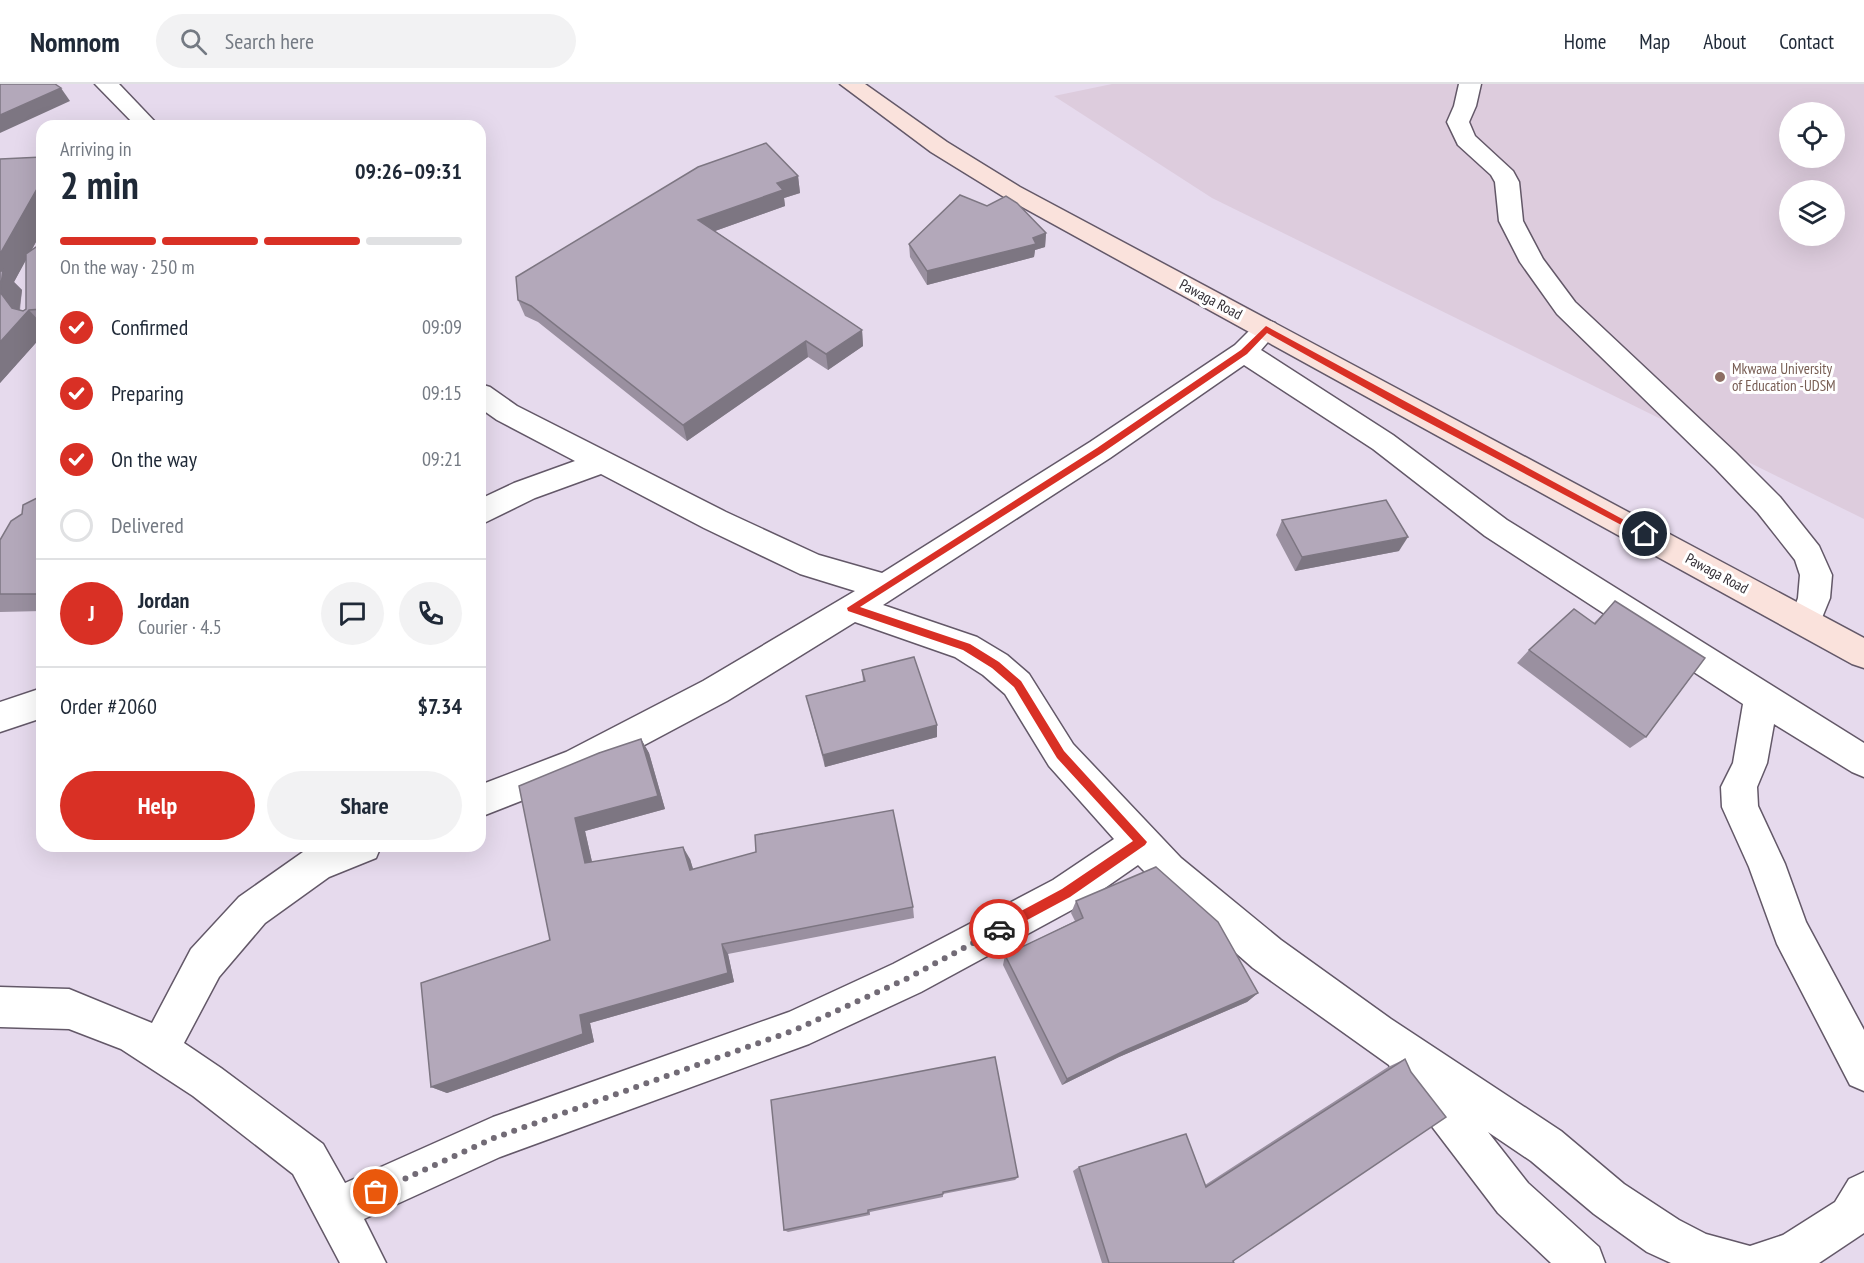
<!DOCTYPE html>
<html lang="en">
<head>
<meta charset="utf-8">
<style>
  body { margin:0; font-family:"PT Sans Narrow",sans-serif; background:#f2f2f3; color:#1f2937; height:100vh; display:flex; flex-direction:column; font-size:22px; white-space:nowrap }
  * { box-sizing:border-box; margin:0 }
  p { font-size:20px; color:#747a83 }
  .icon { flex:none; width:33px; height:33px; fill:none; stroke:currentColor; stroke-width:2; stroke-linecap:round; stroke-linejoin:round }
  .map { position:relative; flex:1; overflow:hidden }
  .panel { position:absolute; left:36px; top:36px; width:450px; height:732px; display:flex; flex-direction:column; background:#fff; border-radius:18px; box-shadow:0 6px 24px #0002 }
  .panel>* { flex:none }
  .fabs { position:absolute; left:1779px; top:18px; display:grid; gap:12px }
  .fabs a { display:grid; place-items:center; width:66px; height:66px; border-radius:50%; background:#fff; box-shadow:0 6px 24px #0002; font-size:30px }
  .pin { position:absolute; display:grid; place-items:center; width:51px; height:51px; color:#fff; margin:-26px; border:3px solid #fff; border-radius:50%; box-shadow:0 2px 6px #0007 }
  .courier { position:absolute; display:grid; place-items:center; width:60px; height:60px; margin:-30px; border:4px solid #d93025; border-radius:50%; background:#fff; color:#222; box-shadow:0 2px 8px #0007 }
  .overview em { font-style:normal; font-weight:700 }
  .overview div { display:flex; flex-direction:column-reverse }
  .overview { display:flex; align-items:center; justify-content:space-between; height:102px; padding:0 24px }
  h1 { font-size:39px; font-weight:700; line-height:45px }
  .bar { display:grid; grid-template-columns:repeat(4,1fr); gap:9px 6px; align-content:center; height:72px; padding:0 24px }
  .bar i { height:8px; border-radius:4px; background:#e0e1e3 }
  .bar .active { background:#d93025 }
  .bar p { grid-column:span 4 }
  .line { display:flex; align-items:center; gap:15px; padding:0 24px; border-top:2px solid #e0e1e3 }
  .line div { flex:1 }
  .round { display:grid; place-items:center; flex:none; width:63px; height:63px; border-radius:32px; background:#f2f2f3 }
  ol { padding:0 24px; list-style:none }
  li { display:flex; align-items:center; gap:18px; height:66px }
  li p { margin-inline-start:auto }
  li .icon { padding:6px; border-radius:50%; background:#d93025; color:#fff; stroke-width:4 }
  li:last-child { color:#747a83 }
  li i { width:33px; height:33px; border:3px solid #e0e1e3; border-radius:50% }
  .action { display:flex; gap:12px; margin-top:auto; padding:12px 24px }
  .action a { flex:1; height:69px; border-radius:36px; background:#d93025; color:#fff; font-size:24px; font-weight:700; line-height:69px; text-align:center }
  .action a+a { background:#f2f2f3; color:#1f2937 }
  header { display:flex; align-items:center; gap:36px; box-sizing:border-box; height:84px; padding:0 30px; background:#fff; border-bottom:2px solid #e0e1e3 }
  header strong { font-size:28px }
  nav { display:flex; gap:33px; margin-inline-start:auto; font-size:21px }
  .search { width:420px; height:54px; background:#f2f2f3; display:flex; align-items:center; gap:15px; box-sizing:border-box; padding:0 21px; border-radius:33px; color:#747a83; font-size:22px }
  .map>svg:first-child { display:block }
  .education { fill:#dcd; fill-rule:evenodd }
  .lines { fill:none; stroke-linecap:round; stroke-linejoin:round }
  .minor-casing { stroke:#635868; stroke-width:3 }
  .secondary-casing { stroke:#635868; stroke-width:3 }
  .minor { fill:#fff; fill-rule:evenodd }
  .secondary { fill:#fae2dc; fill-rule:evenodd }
  .wall { fill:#9a90a0; fill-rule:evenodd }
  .shaded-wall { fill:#7d7682 }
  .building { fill:#b3a8ba; stroke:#7d7682; stroke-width:1.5 }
  .route { fill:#d93025 }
  .done { stroke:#726b76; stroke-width:6; stroke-dasharray:0 10.8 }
  .education-dot { fill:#8d6e63; stroke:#fff; stroke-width:2 }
  .labels { text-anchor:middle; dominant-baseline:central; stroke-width:6; stroke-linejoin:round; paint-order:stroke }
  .street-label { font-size:15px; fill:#332f36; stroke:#fff }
  .education-label { font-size:15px; fill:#785e54; stroke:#fff; text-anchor:start }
</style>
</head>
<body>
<header>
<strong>Nomnom</strong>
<div class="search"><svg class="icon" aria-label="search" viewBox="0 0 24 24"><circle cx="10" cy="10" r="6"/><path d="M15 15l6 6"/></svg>Search here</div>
<nav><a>Home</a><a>Map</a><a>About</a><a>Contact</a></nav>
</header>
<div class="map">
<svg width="1864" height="1179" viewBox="0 0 1864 1179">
  <rect width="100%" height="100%" fill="#e6daed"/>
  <path class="education" d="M1112,0h752v435l-652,-321 -158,-102zM1790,28h44v46h-44zM1790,106h44v46h-44z"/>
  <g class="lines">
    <g class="minor-casing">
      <g id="minor">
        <path d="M95,0h24l40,42h-23z"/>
        <path d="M1459,0h22l-5,22 -7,16 6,14 38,35 6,11 4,39 20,38 32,43 160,150 45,45 39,49 13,29 -2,23 -13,32 -11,4 -11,-4 -5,-9 8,-23 2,-23 -5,-15 -37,-47 -43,-45 -158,-154 -37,-52 -21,-41 -4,-39 -4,-7 -33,-30 -11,-23 7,-16z"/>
        <path d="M1266,236l9,3 4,6 -18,21 132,85 114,85 357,223v34l-12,-5 -78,-48 -7,39 -10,24 1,19 27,58 21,58 58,108v61l-14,-6 -73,-141 -28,-77 -27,-60 -1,-20 12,-24 10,-59 -258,-168 -112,-87 -129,-84 -134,93 -227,147 94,32 30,18 22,19 44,70 108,114 100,82 110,79 170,112 63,53 55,36 27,14 44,12 33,-11 52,-33 14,-23 15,-7v61l-45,30h-148l-24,-11 -53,-38 -63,-53 -43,-29 40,51 71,64 6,16h-54l-53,-50 -103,-135 -6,-13 -136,-97 -98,-86 -17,-17 -59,41 -158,86 -112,52 -309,113 -136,62 22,44h-46l-47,-89 -100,-78 -72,-47 -52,-20 -69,-2v-40l69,2 83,34 39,-74 48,-52 64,-45 14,-6h64l-5,12 -47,19 -64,46 -46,54 -35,66 37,25 102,76 22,39 148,-66 296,-105 104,-48 160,-84 61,-41 -65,-73 -44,-72 -22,-19 -28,-18 -100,-35 -128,79 -137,73 -110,43v-32l86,-33 137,-71 152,-90 -55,-17 -96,-46 -103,-54 -66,24 -55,27v-26l34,-16 61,-22 -78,-41 -17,-12v-24l10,3 27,19 209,106 93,43 63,18 208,-131 145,-97 22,-22z"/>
        <path d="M42,604v30l-42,14v-30z"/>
      </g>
    </g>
    <g class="secondary-casing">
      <path id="secondary" d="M840,0h25l82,58 73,45 844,451v30l-12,-4 -848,-467 -73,-45z"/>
    </g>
    <use href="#minor" class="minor"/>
    <use href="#secondary" class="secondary"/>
  </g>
  <g class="wall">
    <path d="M42,73v74l-11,20 11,-8v93l-42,47v-224zM26,175v50l-3,2 -3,-1 2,-20 -8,-8z"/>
    <path d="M798,92l2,17 -16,5 1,8 -70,25 147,99 1,16 -35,24 -20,-13 -121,84 -149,-119 -13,-6 -7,-16z"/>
    <path d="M1046,149l-1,14 -10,3 -1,7 -107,28 -17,-28 -1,-13z"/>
    <path d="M42,413v114l-42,1v-72l22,-26z"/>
    <path d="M1282,436l117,31 -104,20 -19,-36z"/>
    <path d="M1615,517l31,136 -16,11 -113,-85 12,-13 65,-27z"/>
    <path d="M862,586l75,55v12l-112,30 -19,-71 57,-15z"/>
    <path d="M641,655l8,14 16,56 -80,22 7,31 98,-3 3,10 220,38 1,11 -186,36 6,28 -144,41 4,19 -147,51 -16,-6 119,-147 -31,-154z"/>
    <path d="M1076,817l182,92 -11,9 -128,55 -57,28 -59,-120 2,-10 70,-34 -4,-8z"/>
    <path d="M1405,975l-172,202 1,2h-132l-29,-92 6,-4 126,18 183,-118z"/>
    <path d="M771,1016l247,77 -3,3 -72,14v3l-73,15v3l-82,17 -4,-2z"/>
  </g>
  <g class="shaded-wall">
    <path d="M61,4l9,13 -70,32v-18z"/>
    <path d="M798,92l2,17 -16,5 1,8 -84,30 -3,-16 79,-37z"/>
    <path d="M42,96v51l-28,51 8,8 -3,22 10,-2 13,14v12l-42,47v-129z"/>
    <path d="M1046,149l-1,14 -10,3 -1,7 -107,28v-14z"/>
    <path d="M862,246l1,16 -35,24 -2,-16z"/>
    <path d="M806,257l2,16 -121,84 -4,-16z"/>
    <path d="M1408,453l-9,14 -104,20 7,-14z"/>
    <path d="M937,641v12l-112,30 -2,-12z"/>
    <path d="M641,655l8,14 16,56 -80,22 10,44 -10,-12 -10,-45z"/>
    <path d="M683,763l7,12 7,23 -7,-12z"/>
    <path d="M722,860l6,10 6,28 -144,41 4,19 -147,51 -16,-6 149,-72z"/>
    <path d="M1258,909l-11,9 -128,55 -57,28 5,-6 59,-29z"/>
  </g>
  <g class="building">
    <path d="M0,0h55l6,4 -61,27z"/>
    <path d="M766,59l32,33 -21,7 6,7 -85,30 164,110 -36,24 -20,-13 -123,84 -152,-119 -13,-6 -2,-23 182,-110z"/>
    <path d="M42,73v23l-42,74v-95z"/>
    <path d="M960,111l27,11 19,-10 11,7 29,30 -13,5 3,6 -109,27 -18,-27z"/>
    <path d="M42,159v66l-13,1 -29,32v-70l3,-2 -3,22 12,16 11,3 3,-2v-55z"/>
    <path d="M39,413h3v97h-42v-54l11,-19 11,-7 1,-9z"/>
    <path d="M1386,416l22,37 -106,20 -20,-37z"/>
    <path d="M1615,517l90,57 -59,79 -117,-87 45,-41 21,15z"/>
    <path d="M914,573l23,68 -114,30 -17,-59 59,-15 -3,-11z"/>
    <path d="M641,655l17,57 -83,22 10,45 98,-16 7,23 66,-18 -1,-17 138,-25 20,97 -191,37 6,29 -148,42 3,19 -152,53 -10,-104 129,-43 -31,-154 80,-33z"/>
    <path d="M1156,783l62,55 40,71 -132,57 -59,29 -62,-124 78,-37 -7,-17z"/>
    <path d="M995,973l23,120 -75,15v2l-75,16v3l-84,17 -13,-130z"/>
    <path d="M1405,975l6,13 35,45 -213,144 1,2h-125l-30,-96 107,-33 20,53z"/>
  </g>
  <path class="route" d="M1266,242l384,208 -1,2h-7l-239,-127 -136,-76 -20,21 -145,99 -242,154 110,37 29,18 22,19 43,70 83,91 -2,3 -75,52 -67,36h-8v-8l67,-36 71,-48 -76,-83 -43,-71 -22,-19 -29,-18 -115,-39 -1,-3 250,-160 144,-98z"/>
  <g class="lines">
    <path class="done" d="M376,1108l118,-54 301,-108 113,-52 91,-49"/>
  </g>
  <circle class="education-dot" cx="1720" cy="293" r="6"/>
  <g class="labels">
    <g class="street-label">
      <text transform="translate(1211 215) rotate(28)">Pawaga Road</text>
      <text transform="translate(1717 489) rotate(28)">Pawaga Road</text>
    </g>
    <g class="education-label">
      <text x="1732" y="284">Mkwawa University<tspan x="1732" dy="17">of Education -UDSM</tspan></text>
    </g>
  </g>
</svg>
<div class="fabs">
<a><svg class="icon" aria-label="locate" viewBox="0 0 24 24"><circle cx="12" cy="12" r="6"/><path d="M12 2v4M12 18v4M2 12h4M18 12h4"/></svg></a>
<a><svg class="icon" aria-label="layers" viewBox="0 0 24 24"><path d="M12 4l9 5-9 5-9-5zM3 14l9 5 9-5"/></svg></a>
</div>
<div class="pin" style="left:376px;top:1108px;background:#ea580c"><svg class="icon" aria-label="bag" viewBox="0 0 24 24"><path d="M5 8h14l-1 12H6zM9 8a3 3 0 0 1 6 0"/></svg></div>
<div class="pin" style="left:1645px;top:450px;background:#1f2937"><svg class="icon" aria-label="home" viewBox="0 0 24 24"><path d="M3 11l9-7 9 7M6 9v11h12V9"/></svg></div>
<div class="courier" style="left:999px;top:845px"><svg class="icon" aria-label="car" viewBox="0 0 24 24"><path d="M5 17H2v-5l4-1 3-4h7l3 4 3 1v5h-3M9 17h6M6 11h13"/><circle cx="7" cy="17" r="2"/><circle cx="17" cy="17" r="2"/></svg></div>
<section class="panel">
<div class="overview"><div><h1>2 min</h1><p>Arriving in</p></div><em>09:26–09:31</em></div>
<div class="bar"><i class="active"></i><i class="active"></i><i class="active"></i><i></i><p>On the way · 250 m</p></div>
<ol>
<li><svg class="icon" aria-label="check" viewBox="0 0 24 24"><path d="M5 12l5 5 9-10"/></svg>Confirmed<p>09:09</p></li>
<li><svg class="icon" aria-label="check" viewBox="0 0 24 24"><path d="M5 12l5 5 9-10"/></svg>Preparing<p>09:15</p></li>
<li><svg class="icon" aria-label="check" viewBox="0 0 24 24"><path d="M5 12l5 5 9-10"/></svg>On the way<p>09:21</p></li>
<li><i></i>Delivered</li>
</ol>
<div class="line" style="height:108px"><b class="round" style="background:#d93025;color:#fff">J</b><div><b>Jordan</b><p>Courier · 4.5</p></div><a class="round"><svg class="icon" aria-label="chat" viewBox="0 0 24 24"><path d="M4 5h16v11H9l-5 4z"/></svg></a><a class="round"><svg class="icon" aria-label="phone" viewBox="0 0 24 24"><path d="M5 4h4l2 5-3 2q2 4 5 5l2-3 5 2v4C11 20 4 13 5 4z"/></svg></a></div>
<div class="line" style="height:78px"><div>Order #2060</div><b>$7.34</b></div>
<div class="action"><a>Help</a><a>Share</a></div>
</section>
</div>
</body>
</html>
